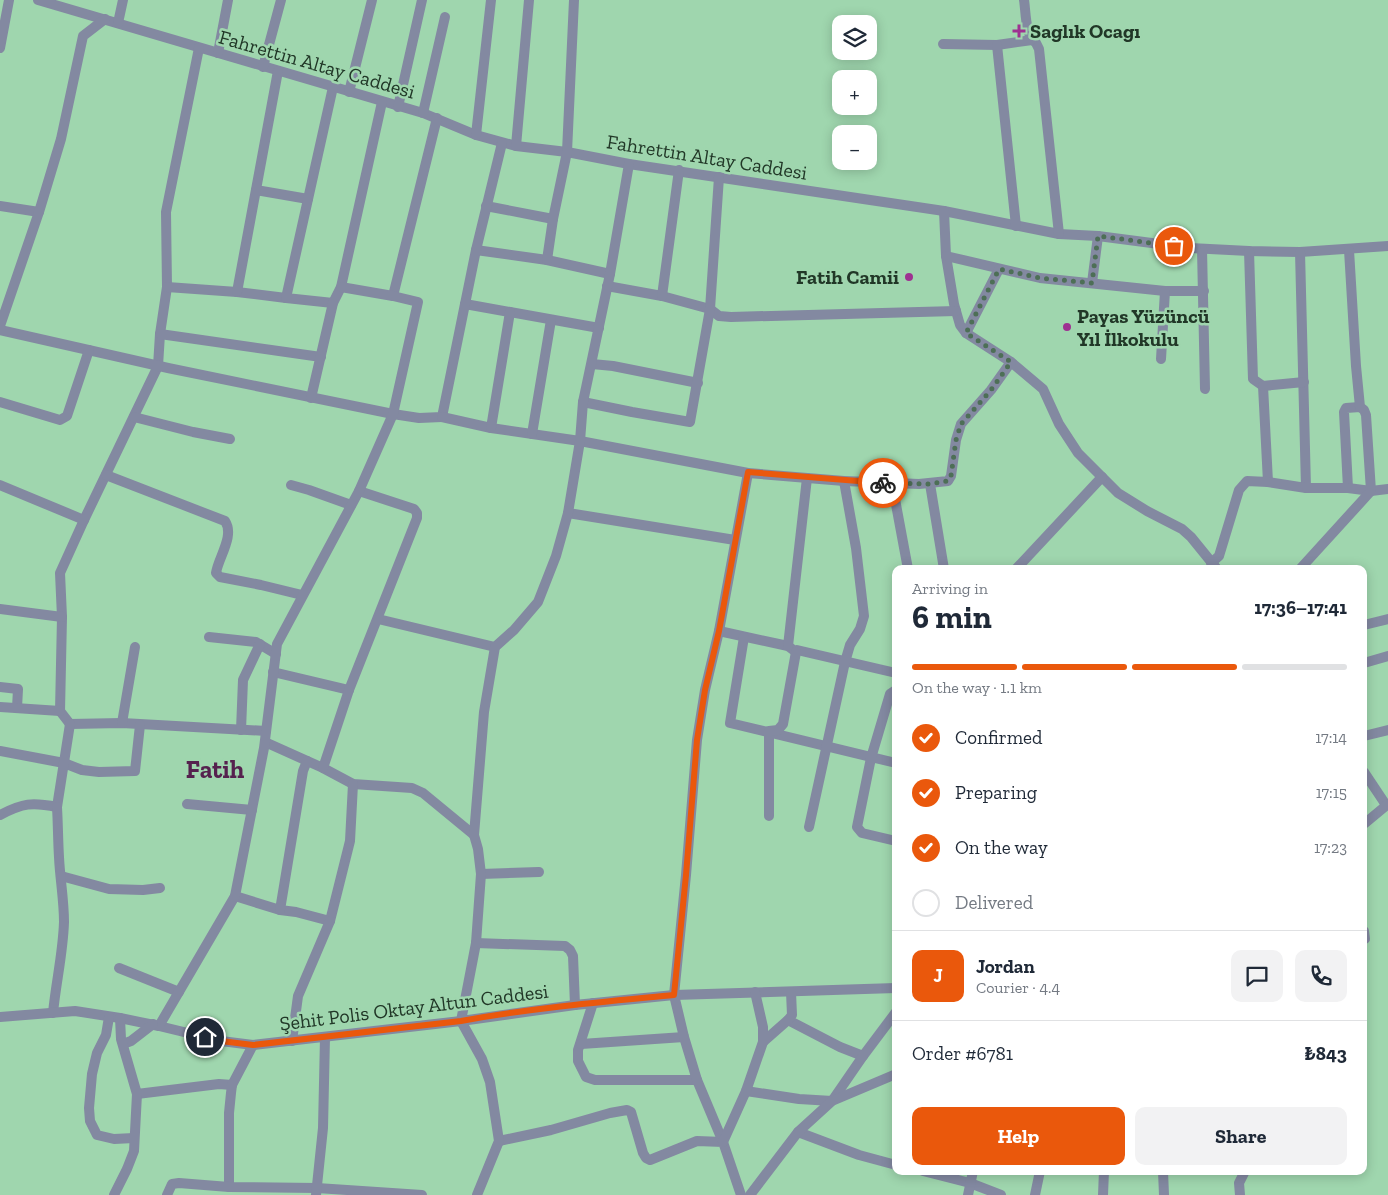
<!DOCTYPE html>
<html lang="en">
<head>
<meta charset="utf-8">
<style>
  body { margin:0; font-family:"Zilla Slab",serif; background:#f2f2f3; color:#1f2937; height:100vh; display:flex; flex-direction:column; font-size:19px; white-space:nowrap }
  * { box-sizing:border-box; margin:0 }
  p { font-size:16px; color:#747a83 }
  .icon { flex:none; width:28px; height:28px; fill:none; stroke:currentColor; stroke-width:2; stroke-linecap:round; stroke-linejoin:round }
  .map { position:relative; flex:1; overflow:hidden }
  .side { position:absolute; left:892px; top:565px; width:475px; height:610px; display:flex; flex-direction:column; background:#fff; border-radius:10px; box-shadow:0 2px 12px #0003 }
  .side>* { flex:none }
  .fabs { position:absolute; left:832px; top:15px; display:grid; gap:10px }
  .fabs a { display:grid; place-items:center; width:45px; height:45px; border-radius:10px; background:#fff; box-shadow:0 2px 12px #0003; font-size:25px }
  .pin { position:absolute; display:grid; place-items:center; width:42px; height:42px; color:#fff; margin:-21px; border:2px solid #fff; border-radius:50%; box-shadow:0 1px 5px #0007 }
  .courier { position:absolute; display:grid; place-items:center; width:50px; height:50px; margin:-25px; border:4px solid #ea580c; border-radius:50%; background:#fff; color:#222; box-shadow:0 1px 6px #0007 }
  .headline em { font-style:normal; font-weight:800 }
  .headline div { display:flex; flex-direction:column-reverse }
  .headline { display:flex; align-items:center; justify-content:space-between; height:85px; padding:0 20px }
  h1 { font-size:32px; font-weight:800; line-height:38px }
  .bar { display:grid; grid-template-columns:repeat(4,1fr); gap:8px 5px; align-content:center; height:60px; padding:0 20px }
  .bar i { height:6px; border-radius:4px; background:#e0e1e3 }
  .bar .active { background:#ea580c }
  .bar p { grid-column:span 4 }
  .line { display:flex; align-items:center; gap:12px; padding:0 20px; border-top:1px solid #e0e1e3 }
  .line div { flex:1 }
  .round { display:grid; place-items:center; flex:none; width:52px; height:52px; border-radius:10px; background:#f2f2f3 }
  ol { padding:0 20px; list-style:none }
  li { display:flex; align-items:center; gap:15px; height:55px }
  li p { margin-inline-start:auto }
  li .icon { padding:5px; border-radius:50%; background:#ea580c; color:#fff; stroke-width:4 }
  li:last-child { color:#747a83 }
  li i { width:28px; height:28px; border:2px solid #e0e1e3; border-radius:50% }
  .primary-button { display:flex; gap:10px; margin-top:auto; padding:10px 20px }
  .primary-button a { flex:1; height:58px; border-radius:10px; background:#ea580c; color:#fff; font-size:20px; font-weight:800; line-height:58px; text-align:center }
  .primary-button a+a { background:#f2f2f3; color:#1f2937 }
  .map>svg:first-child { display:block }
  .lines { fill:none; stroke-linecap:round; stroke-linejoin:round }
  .minor { stroke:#8389a1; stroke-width:10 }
  .done { stroke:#4d6f56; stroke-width:5; stroke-dasharray:0 9 }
  .route { stroke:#ea580c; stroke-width:6 }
  .poi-dot { fill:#9e3191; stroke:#9fd6ae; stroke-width:2 }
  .labels { text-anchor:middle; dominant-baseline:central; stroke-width:5; stroke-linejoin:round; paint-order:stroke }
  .poi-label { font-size:20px; font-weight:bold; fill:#213727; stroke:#9fd6ae; text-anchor:start }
  .street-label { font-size:20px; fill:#213727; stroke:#9fd6ae }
  .district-label { font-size:25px; font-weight:bold; fill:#55214e; stroke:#9fd6ae }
</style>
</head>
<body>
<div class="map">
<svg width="1388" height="1195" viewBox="0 0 1388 1195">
  <rect width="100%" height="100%" fill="#9fd6ae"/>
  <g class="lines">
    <g class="minor">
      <path d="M38,0l385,113 53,22 40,11 51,6 62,12 315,47 115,23 39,2 92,12 59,3 51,1 88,-6"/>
      <path d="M1024,0c2,12 1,36 12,43l3,6 20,185"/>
      <path d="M118,23l5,-23"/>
      <path d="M943,44l54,1 35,-5"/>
      <path d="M997,45l19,181"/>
      <path d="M0,48l9,-48"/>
      <path d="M199,48l-33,164 1,75 -7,47 -2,32 -74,154 -24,53 2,44 -2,94 10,13 52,-1 144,8"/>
      <path d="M218,53l10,-53"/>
      <path d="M263,67l18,-67"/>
      <path d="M349,92l23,-92"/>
      <path d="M398,107l24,-107"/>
      <path d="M423,113l22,-96"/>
      <path d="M476,135l15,-135"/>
      <path d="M516,146l13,-146"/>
      <path d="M256,190l52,9"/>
      <path d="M0,206l39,6"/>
      <path d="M486,206l67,13"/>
      <path d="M944,211l2,45 8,48 6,21 6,8 45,29 32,27 16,35 19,29 40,40 29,18 35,18 9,8 26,32"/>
      <path d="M1202,249l3,140"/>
      <path d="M476,250l71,10 63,14"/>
      <path d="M1249,251l4,128 10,7 5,96"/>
      <path d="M1300,252l6,236"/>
      <path d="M946,256l94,22 125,13h39"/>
      <path d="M547,260l6,-41 14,-67 7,-152"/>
      <path d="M1092,283l6,-47"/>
      <path d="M607,286l55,10 48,13 9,7 12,1 225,-6"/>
      <path d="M167,287l70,5 49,6"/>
      <path d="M237,292l41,-221"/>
      <path d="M393,296l44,-178"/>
      <path d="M662,296l17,-126"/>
      <path d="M333,303l-47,-5 47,-211"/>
      <path d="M465,304l134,24"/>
      <path d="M0,326l39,-114 22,-73 22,-103 22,-17"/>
      <path d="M0,330l168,38 225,46 26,4 23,-1 34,-167 26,-107"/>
      <path d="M966,333l33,-64"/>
      <path d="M160,334l161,23"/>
      <path d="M1161,359l4,-68"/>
      <path d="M592,364l21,2 85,17"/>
      <path d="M1263,386l41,-4"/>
      <path d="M311,398l22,-95 8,-16 41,-185"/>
      <path d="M0,402l60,18 7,-4 22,-66"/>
      <path d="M583,402l49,10 58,10 20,-113 9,-132"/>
      <path d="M134,417l59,15 37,7"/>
      <path d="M442,417l49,11 89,13 168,32 96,8"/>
      <path d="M491,428l19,-116"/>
      <path d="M532,434l19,-114"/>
      <path d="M106,475l119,46c10,15 -7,37 -9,52l4,4 41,8 41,10"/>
      <path d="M892,483l16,86"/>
      <path d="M930,484l14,85"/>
      <path d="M0,485l84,35"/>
      <path d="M291,485l18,5 42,15"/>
      <path d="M1348,488l-4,-76 2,-4 14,-1"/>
      <path d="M568,513l167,27"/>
      <path d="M1211,563l8,-7 20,-66 8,-9 21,1 38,6h42l23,3 17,-2"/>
      <path d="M1016,569l86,-92"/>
      <path d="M1300,569l71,-78 -5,-76 -2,-5 -4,-3 -4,-41 -7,-116"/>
      <path d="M0,609l62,8"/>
      <path d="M378,619l117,28"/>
      <path d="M1364,625l24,-6"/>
      <path d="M719,631l69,15 8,6 1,-2 99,23"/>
      <path d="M209,637l47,5 20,12"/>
      <path d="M744,637l-14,86 166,40"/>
      <path d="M788,646l19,-168"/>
      <path d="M1364,663l24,-7"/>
      <path d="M273,672l76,18"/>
      <path d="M0,687l18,2 -1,19"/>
      <path d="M896,690l-6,4 -19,64 -14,69 5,6 34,8"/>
      <path d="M0,707l60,4"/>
      <path d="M122,723l13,-76"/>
      <path d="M241,730l2,-50 17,-36"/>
      <path d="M1364,736l24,-6"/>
      <path d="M265,742l58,26 30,16 59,4 11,5 51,42"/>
      <path d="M0,751l64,12 18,7 17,2 36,-1 5,-46"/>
      <path d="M323,768l26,-78 68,-172v-5l-3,-4 -55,-18"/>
      <path d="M1364,772l22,33"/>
      <path d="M187,804l65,6"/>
      <path d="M0,815c23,-12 32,-13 57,-8l13,-83"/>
      <path d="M769,816v-85l9,-1 5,-6 13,-72"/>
      <path d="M1364,824l24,-20"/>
      <path d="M809,827l36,-165 5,-17 10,-16 4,-13 -8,-68 -12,-67 75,3 29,-3 3,-5 5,-36 5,-16 30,-34 20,-28"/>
      <path d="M481,874l58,-2"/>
      <path d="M61,876l48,13 34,1 17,-2"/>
      <path d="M235,896l45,14 16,2 34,9 20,-80 3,-57"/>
      <path d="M280,910l23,-139 4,-10"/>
      <path d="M1364,931l1,8h-1"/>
      <path d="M476,943l89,3 5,4 3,6 2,49"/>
      <path d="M119,968l60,24"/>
      <path d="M593,1003l-15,47v11l8,16 9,3h102"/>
      <path d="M53,1013c3,-31 10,-60 11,-91 0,-22 -4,-43 -5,-65 -1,-16 -1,-33 -2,-50"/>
      <path d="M0,1017l75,-6 45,7 39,8 62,15 32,4 208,-24 114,-16 99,-10 222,-7"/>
      <path d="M109,1017l-3,18 -9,18 -5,21 -3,34 1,13 7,14 17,4 20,-1"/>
      <path d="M788,1020l52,27 23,9"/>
      <path d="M159,1026l76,-130 29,-148 13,-104 82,-153 34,-77 25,-112 -25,-6 -52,-9"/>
      <path d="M292,1041l6,-45 32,-75"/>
      <path d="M763,1042l25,-22 4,-5 -1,-23"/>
      <path d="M123,1044l8,-3 22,-17"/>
      <path d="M581,1044l103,-7"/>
      <path d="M746,1091l53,8 33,2 31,-45 33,-44"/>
      <path d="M137,1094l82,-10 13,1"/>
      <path d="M798,1132l61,23 37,10"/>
      <path d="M499,1141l52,-11 59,-17 17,-3 4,2 12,41 3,5 4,2 47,-19 26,1 18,53"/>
      <path d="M723,1142l-26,-62 -13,-43 -10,-42 12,-120 11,-135 8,-50 14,-59 29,-158"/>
      <path d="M723,1142l23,-51 17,-49v-15l-8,-35"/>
      <path d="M923,1171l47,12 31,12"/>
      <path d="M1163,1171l1,24"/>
      <path d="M229,1187v-74l2,-20 1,-8 21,-40"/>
      <path d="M114,1195l13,-26 7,-18 3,-57 -16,-55 -1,-21"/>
      <path d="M167,1195l5,-11 7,-1 50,4 88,1 105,7"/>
      <path d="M316,1195l7,-67 2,-91"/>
      <path d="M477,1195l22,-54 -9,-59 -8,-23 -21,-38 15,-78 5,-69 -3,-25 -4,-14 10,-123 11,-65 19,-17 24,-28 18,-46 12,-43 12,-72 3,-39 27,-128 19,-110"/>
      <path d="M750,1195l48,-63 34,-31 64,-27"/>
      <path d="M968,1195l5,-24"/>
      <path d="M1035,1195l5,-24"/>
      <path d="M1103,1195l1,-24"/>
      <path d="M1240,1195l-1,-12 6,-12"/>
    </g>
  </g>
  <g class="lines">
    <path class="done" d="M883,483l47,1 18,-3 3,-5 5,-36 5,-16 30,-34 20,-28 -45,-29 33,-64 41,9 52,5 6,-47 76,10"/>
    <path class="route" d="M205,1037l16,4 32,4 208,-24c71,-13 142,-19 213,-26l12,-120 11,-135 8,-50 14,-59 29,-159 135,11"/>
  </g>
  <g class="poi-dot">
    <path d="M1016.5 23.5h5v5h5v5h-5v5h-5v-5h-5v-5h5z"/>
    <circle cx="909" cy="277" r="5"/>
    <circle cx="1067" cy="327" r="5"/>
  </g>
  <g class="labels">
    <g class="poi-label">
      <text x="1030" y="31">Saglık Ocagı</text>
      <text x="899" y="277" text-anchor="end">Fatih Camii</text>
      <text x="1077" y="316">Payas Yüzüncü<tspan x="1077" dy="23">Yıl İlkokulu</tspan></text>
    </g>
    <g class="street-label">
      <text transform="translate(317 64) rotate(16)">Fahrettin Altay Caddesi</text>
      <text transform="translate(707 157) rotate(9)">Fahrettin Altay Caddesi</text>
      <text transform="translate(414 1007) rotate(-7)">Şehit Polis Oktay Altun Caddesi</text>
    </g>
    <g class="district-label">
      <text x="215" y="769">Fatih</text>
    </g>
  </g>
</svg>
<div class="fabs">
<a><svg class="icon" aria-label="layers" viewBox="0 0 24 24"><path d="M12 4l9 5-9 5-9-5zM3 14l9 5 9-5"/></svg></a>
<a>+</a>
<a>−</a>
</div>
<div class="pin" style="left:1174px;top:246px;background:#ea580c"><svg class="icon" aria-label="bag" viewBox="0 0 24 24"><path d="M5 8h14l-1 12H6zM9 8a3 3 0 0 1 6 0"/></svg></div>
<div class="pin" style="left:205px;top:1037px;background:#1f2937"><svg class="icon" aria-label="home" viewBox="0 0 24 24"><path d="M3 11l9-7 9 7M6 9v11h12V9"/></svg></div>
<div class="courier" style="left:883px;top:483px"><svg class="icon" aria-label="bike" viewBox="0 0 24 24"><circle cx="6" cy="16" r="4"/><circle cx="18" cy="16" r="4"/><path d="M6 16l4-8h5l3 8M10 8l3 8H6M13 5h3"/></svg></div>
<section class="side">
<div class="headline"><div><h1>6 min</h1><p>Arriving in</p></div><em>17:36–17:41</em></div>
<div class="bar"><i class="active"></i><i class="active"></i><i class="active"></i><i></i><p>On the way · 1.1 km</p></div>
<ol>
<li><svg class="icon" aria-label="check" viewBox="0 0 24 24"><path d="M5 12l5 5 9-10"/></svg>Confirmed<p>17:14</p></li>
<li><svg class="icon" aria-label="check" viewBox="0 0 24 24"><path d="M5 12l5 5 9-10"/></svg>Preparing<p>17:15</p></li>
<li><svg class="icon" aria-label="check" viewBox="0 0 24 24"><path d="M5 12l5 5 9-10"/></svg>On the way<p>17:23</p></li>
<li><i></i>Delivered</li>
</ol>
<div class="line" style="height:90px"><b class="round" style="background:#ea580c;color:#fff">J</b><div><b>Jordan</b><p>Courier · 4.4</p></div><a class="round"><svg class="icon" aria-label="chat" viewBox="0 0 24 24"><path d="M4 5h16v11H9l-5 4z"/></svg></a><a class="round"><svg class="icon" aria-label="phone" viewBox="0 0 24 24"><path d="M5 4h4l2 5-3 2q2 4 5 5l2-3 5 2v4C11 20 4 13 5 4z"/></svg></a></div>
<div class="line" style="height:65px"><div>Order #6781</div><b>₺843</b></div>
<div class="primary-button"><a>Help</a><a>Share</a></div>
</section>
</div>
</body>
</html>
